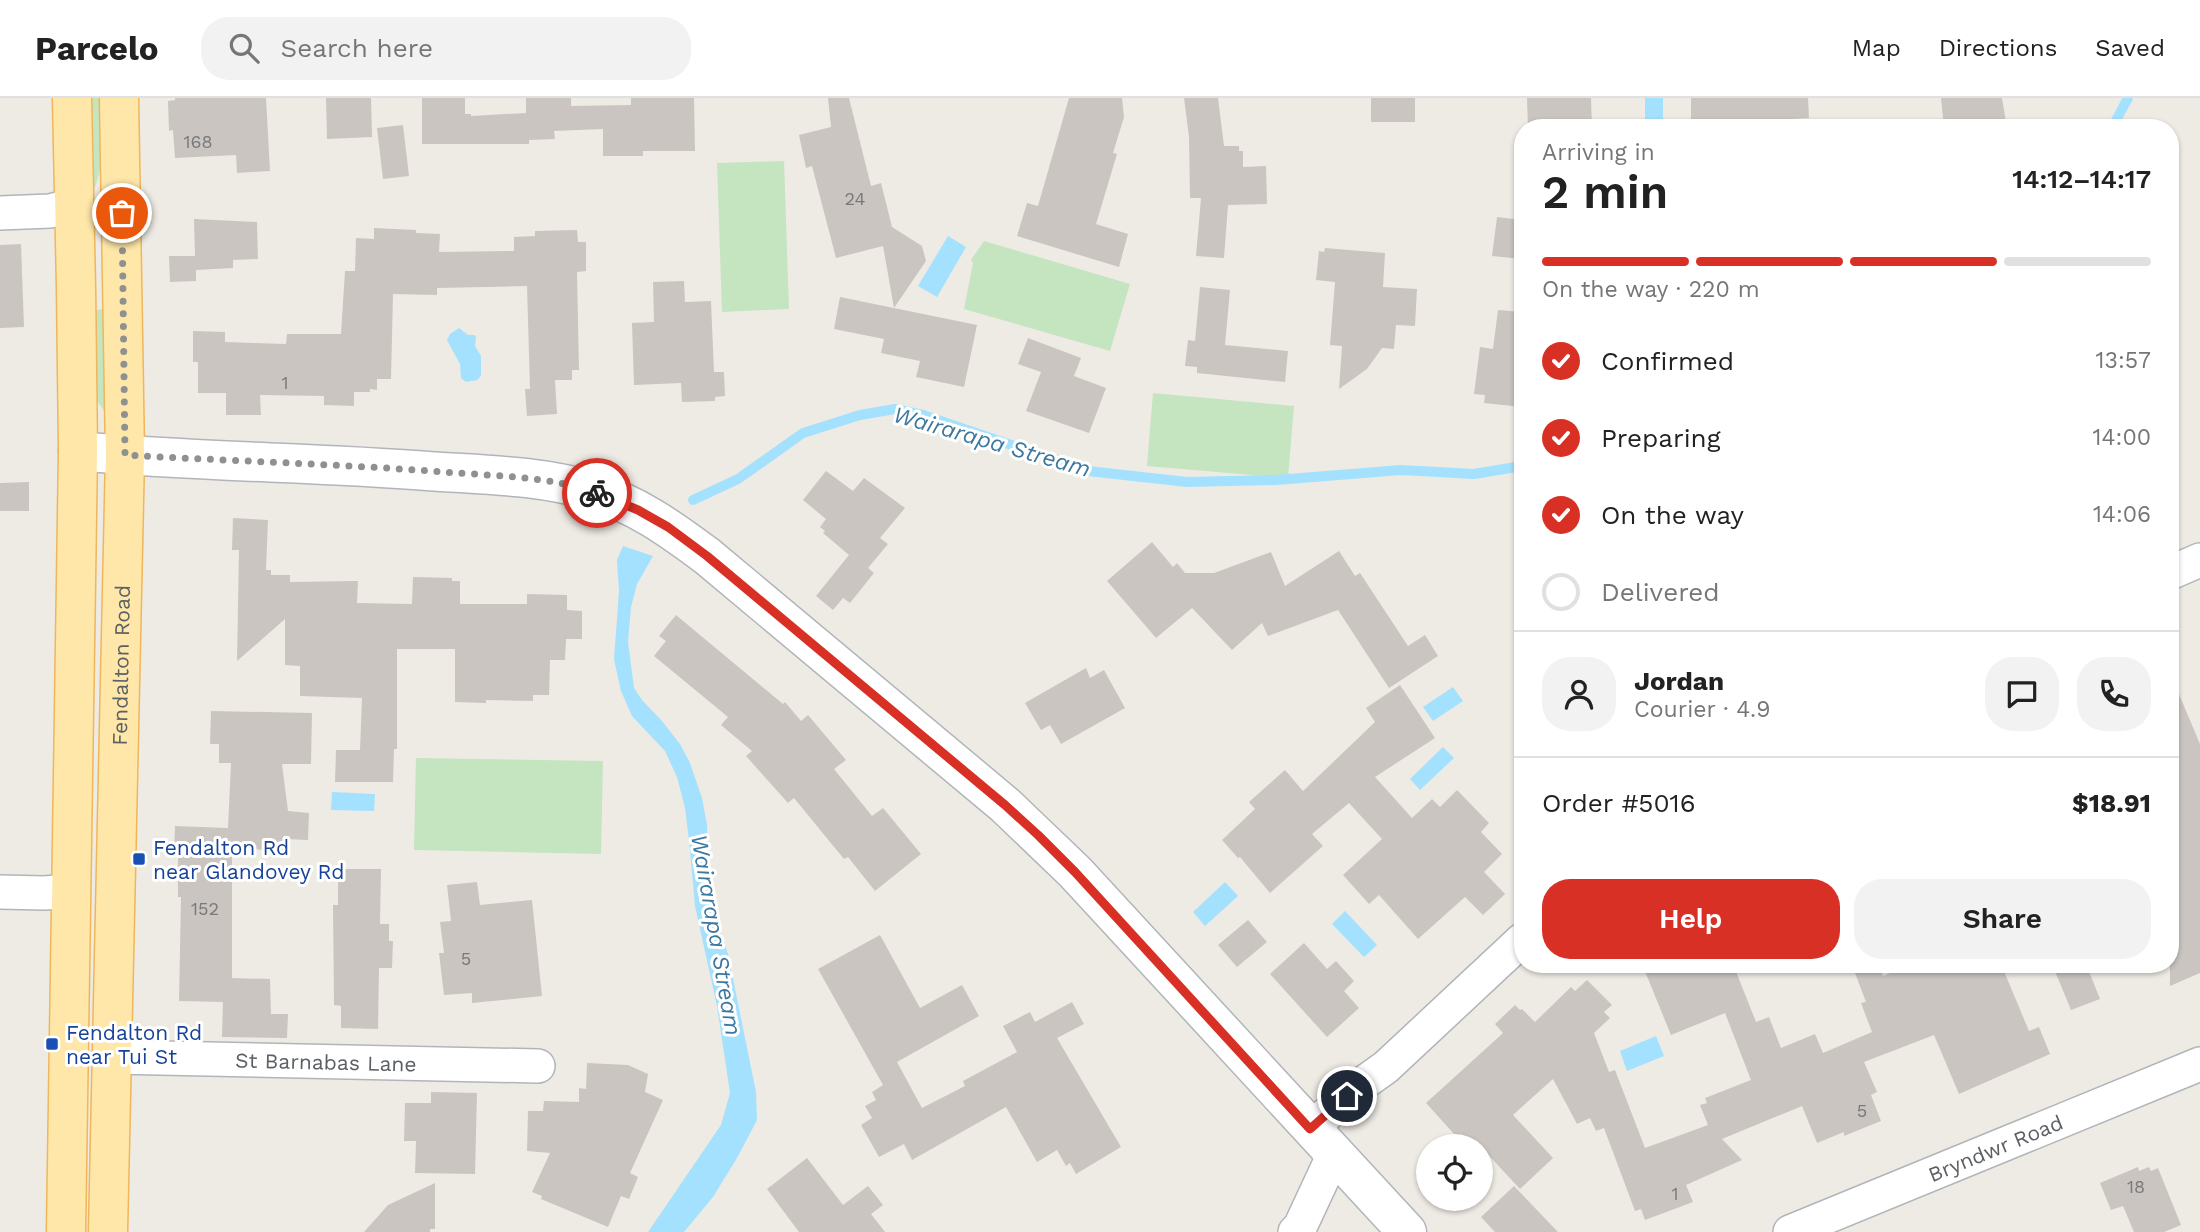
<!DOCTYPE html>
<html lang="en">
<head>
<meta charset="utf-8">
<style>
  body { margin:0; font-family:"Work Sans",sans-serif; background:#f2f2f2; color:#222; height:100vh; display:flex; flex-direction:column; font-size:26px; white-space:nowrap }
  * { box-sizing:border-box; margin:0 }
  p { font-size:23px; color:#767676 }
  .icon { flex:none; width:38px; height:38px; fill:none; stroke:currentColor; stroke-width:2; stroke-linecap:round; stroke-linejoin:round }
  .map { position:relative; flex:1; overflow:hidden }
  .sheet { position:absolute; left:1514px; top:21px; width:665px; height:854px; display:flex; flex-direction:column; background:#fff; border-radius:28px; box-shadow:0 2px 5px #0004 }
  .sheet>* { flex:none }
  .buttons { position:absolute; left:1416px; top:1036px; display:grid; gap:14px }
  .buttons a { display:grid; place-items:center; width:77px; height:77px; border-radius:50%; background:#fff; box-shadow:0 2px 5px #0004; font-size:35px }
  .pin { position:absolute; display:grid; place-items:center; width:60px; height:60px; color:#fff; margin:-30px; border:4px solid #fff; border-radius:50%; box-shadow:0 2px 7px #0007 }
  .courier { position:absolute; display:grid; place-items:center; width:70px; height:70px; margin:-35px; border:5px solid #d93025; border-radius:50%; background:#fff; color:#222; box-shadow:0 2px 9px #0007 }
  .head em { font-style:normal; font-weight:600 }
  .head div { display:flex; flex-direction:column-reverse }
  .head { display:flex; align-items:center; justify-content:space-between; height:119px; padding:0 28px }
  h1 { font-size:46px; font-weight:600; line-height:52px }
  .bar { display:grid; grid-template-columns:repeat(4,1fr); gap:10px 7px; align-content:center; height:84px; padding:0 28px }
  .bar i { height:9px; border-radius:5px; background:#e0e0e0 }
  .bar .selected { background:#d93025 }
  .bar p { grid-column:span 4 }
  .line { display:flex; align-items:center; gap:18px; padding:0 28px; border-top:2px solid #e0e0e0 }
  .line div { flex:1 }
  .round { display:grid; place-items:center; flex:none; width:74px; height:74px; border-radius:28px; background:#f2f2f2 }
  ol { padding:0 28px; list-style:none }
  li { display:flex; align-items:center; gap:21px; height:77px }
  li p { margin-inline-start:auto }
  li .icon { padding:7px; border-radius:50%; background:#d93025; color:#fff; stroke-width:4 }
  li:last-child { color:#767676 }
  li i { width:38px; height:38px; border:4px solid #e0e0e0; border-radius:50% }
  .action { display:flex; gap:14px; margin-top:auto; padding:14px 28px }
  .action a { flex:1; height:80px; border-radius:28px; background:#d93025; color:#fff; font-size:28px; font-weight:600; line-height:80px; text-align:center }
  .action a+a { background:#f2f2f2; color:#222 }
  header { display:flex; align-items:center; gap:42px; box-sizing:border-box; height:98px; padding:0 35px; background:#fff; border-bottom:2px solid #e0e0e0 }
  header strong { font-size:33px }
  nav { display:flex; gap:38px; margin-inline-start:auto; font-size:24px }
  .search { width:490px; height:63px; background:#f2f2f2; display:flex; align-items:center; gap:18px; box-sizing:border-box; padding:0 24px; border-radius:28px; color:#767676; font-size:26px }
  .map>svg:first-child { display:block }
  .green { fill:#c4e5c0 }
  .water { fill:#a4e1fe }
  .lines { fill:none; stroke-linecap:round; stroke-linejoin:round }
  .stream { stroke:#a4e1fe; stroke-width:10 }
  .building { fill:#cac5c1 }
  .minor-casing { stroke:#b1b5b9; stroke-width:36 }
  .tertiary-casing { stroke:#b1b5b9; stroke-width:41 }
  .primary-casing { stroke:#f0b65b; stroke-width:41 }
  .minor { stroke:#fff; stroke-width:33 }
  .tertiary { stroke:#fff; stroke-width:38 }
  .primary { stroke:#fee7a9; stroke-width:38 }
  .done { stroke:#8f9191; stroke-width:7; stroke-dasharray:0 12.6 }
  .route { stroke:#d93025; stroke-width:9 }
  .transit-dot { fill:#1a4fb4; stroke:#fff; stroke-width:2.5 }
  .labels { text-anchor:middle; dominant-baseline:central; stroke-width:6; stroke-linejoin:round; paint-order:stroke }
  .number-label { font-size:18px; fill:#78797b }
  .street-label { font-size:21px; fill:#5c6064; stroke:#fff }
  .transit-label { font-size:21px; fill:#164399; stroke:#fff; text-anchor:start }
  .water-label { font-size:23px; font-style:italic; fill:#3b779f; stroke:#fff }
</style>
</head>
<body>
<header>
<strong>Parcelo</strong>
<div class="search"><svg class="icon" aria-label="search" viewBox="0 0 24 24"><circle cx="10" cy="10" r="6"/><path d="M15 15l6 6"/></svg>Search here</div>
<nav><a>Map</a><a>Directions</a><a>Saved</a></nav>
</header>
<div class="map">
<svg width="2200" height="1134" viewBox="0 0 2200 1134">
  <rect width="100%" height="100%" fill="#eeebe4"/>
  <g class="green">
    <path d="M90,0h13v62l-9,31 -4,1z"/>
    <path d="M784,63l5,148 -67,3 -5,-149z"/>
    <path d="M984,143l146,43 -20,67 -146,-42 9,-46 -2,-3z"/>
    <path d="M102,211l4,5 2,97 -3,1 -9,-13 -3,-88z"/>
    <path d="M1153,295l141,13 -6,72 -141,-12z"/>
    <path d="M416,660l187,3 -2,93 -187,-4z"/>
  </g>
  <g class="water">
    <rect x="1645" y="0" width="18" height="30"/>
    <path d="M948,138l18,11 -29,50 -19,-11z"/>
    <path d="M459,230l9,7h7l1,2 -1,9 6,10v20l-4,4 -11,2 -5,-4 -1,-14 -13,-24 3,-6z"/>
    <path d="M623,448l30,10 -16,28 -6,23 -3,35 6,46 8,12 20,21 18,23 10,19 12,35 5,27 1,58 6,29 14,42 28,138 1,28 -20,38 -24,39 -29,35h-36l73,-107 9,-32 -13,-87 -22,-100 -6,-66 -4,-32 -8,-31 -12,-26 -33,-35 -11,-25 -7,-32 5,-68 -2,-31z"/>
    <path d="M1453,589l10,14 -30,20 -10,-14z"/>
    <path d="M1443,649l11,11 -34,32 -10,-11z"/>
    <path d="M332,694l43,2 -1,17 -43,-1z"/>
    <path d="M1225,784l13,14 -33,30 -12,-14z"/>
    <path d="M1345,813l32,34 -13,12 -32,-33z"/>
    <path d="M1656,938l8,20 -37,15 -7,-20z"/>
  </g>
  <g class="lines">
    <g class="stream">
      <path d="M2112,30l16,-30"/>
      <path d="M693,402l45,-21 65,-46 57,-18 35,-6 28,6 165,56 99,11 89,-2 125,-10 73,4 48,-8"/>
    </g>
  </g>
  <g class="building">
    <path d="M175,0h91l4,73 -33,2 -1,-18 -61,3 -2,-28 -4,1 -1,-30 7,-1z"/>
    <path d="M326,0h45l1,39 -45,2z"/>
    <path d="M422,0h43v16h6v2l55,-3v-15h45v8l60,-1v-7h63l1,53h-52v5h-40v-27l-49,2 1,8 -26,1v4h-107z"/>
    <path d="M828,0h21l22,88 10,-3 11,44 30,19 4,15 -32,47 -11,-62 -47,12 -24,-92 -6,2 -7,-33 32,-8z"/>
    <path d="M1069,0h53l2,19 -11,36 4,1 -21,70 32,10 -9,33 -102,-31 10,-33 11,3z"/>
    <path d="M1184,0h34l6,48h15v5h4v16l23,-1 1,38 -39,1 -4,53 -28,-2 5,-58h-11l-1,-61z"/>
    <rect x="1371" y="0" width="44" height="24"/>
    <path d="M1527,0h64l1,30h-64z"/>
    <path d="M1691,0h117l1,20 -68,4 1,6h-51z"/>
    <path d="M1941,0h61l5,30h-63z"/>
    <path d="M403,27l6,51 -26,3 -6,-51z"/>
    <path d="M1497,119l25,3v39l-30,-3z"/>
    <path d="M194,121l63,3 1,37 -25,1v8l-37,2v11l-26,1 -1,-26h26z"/>
    <path d="M374,130l42,2v3l24,1 -1,18 75,-1v-14l21,-1v-5l42,-1 1,12h8v29l-9,1 2,98h-7v10h-17l2,34 -30,2 -2,-27h5l-3,-103 -90,2v7l-44,-1 -2,85h-14v11l-7,-1v3h-16v14l-30,-1v-9l-64,-1 1,20h-35v-22h-28v-31h-5v-31l32,1v10l61,2 1,-10h54l4,-63h10l1,-33 18,1z"/>
    <path d="M21,146l3,83 -24,1v-83z"/>
    <path d="M1325,150l60,5 -2,34 34,2 -2,37 -19,-1 -2,24 -12,-1 -15,21 -28,20 3,-43 -12,-1 5,-63 -19,-2 3,-29 5,1z"/>
    <path d="M684,183l1,21 26,-1 3,71h10l1,24 -10,1v4l-33,1 -1,-19 -47,2 -2,-62 22,-1 -1,-40z"/>
    <path d="M1200,189l30,3 -5,55 63,6 -3,31 -88,-9v-6l-12,-1 3,-26 7,1z"/>
    <path d="M840,199l137,28 -13,62 -48,-10 4,-16 -39,-8 3,-14 -50,-10z"/>
    <path d="M1498,212l24,2v95l-38,-4 1,-8 -11,-1 6,-47 13,2z"/>
    <path d="M1028,240l53,20 -7,18 32,12 -17,45 -63,-22 15,-39 -23,-8z"/>
    <path d="M826,373l27,20 11,-13 41,30 -25,30 8,6 -20,24 6,5 -24,30 -7,-5 -10,12 -17,-14 33,-41 -26,-22 2,-2 -5,-4 6,-8 -23,-19z"/>
    <path d="M29,384v29h-29v-28z"/>
    <path d="M233,420l35,2 -2,50h5v5h19v7l68,-1 -1,22 55,1 1,-27 39,1v3h8v23h67v-10l40,1v15l15,1v28h-16l-1,21h-15l-1,35h-16v6l-47,-1v3l-31,-1v-53h-58v100h-3l-1,33h-58l1,-32h24l2,-52 -62,-2v-30l-15,-1v-46l-48,42 2,-111h-7z"/>
    <path d="M1152,444l21,25 4,-4 8,10h29l57,-21 14,34 54,-35 16,25 5,-3 48,73 17,-11 13,21 -49,32 -51,-78 -70,26 -6,-13 -30,27 -40,-42 -36,30 -49,-57z"/>
    <path d="M676,517l107,89 2,-2 16,19 7,-6 38,45 -12,9 38,47 11,-8 38,46 -46,37 -27,-34 -4,2 -50,-61 -6,5 -42,-47 6,-5 -31,-26 7,-8 -74,-61 12,-15 -7,-5z"/>
    <path d="M1086,570l4,10 14,-8 21,38 -64,36 -11,-19 -9,5 -16,-27z"/>
    <path d="M2170,575l30,71v229l-30,13z"/>
    <path d="M1400,587l35,53 -60,39 37,41 20,-19 8,8 17,-17 32,33 -8,9 21,22 -18,18 21,22 -22,21 -18,-18 -47,42 -39,-44 -10,9 -26,-29 39,-36 -33,-36 -37,31 11,12 -53,47 -30,-36 -2,1 -16,-18 33,-31 -6,-7 36,-32 18,21 72,-69 -9,-14z"/>
    <path d="M211,613l101,2 -1,51h-29l6,47 21,2 -1,27 -23,-1 -1,12 -52,-3v130l38,1 1,35h17l-1,24 -65,-1 1,-35 -44,-1 2,-104h-3v-44h-4l1,-27 53,2 3,-65h-12v-19h-9z"/>
    <path d="M338,771h43l-1,55h9v17h4l-1,27h-13l-1,61 -37,-1v-22l-7,-1 -1,-100h5z"/>
    <path d="M477,784l3,23 52,-5 10,96 -70,7v-10l-28,2 -5,-42h5l-4,-31 11,-1 -4,-36z"/>
    <path d="M1248,822l19,22 -30,25 -19,-22z"/>
    <path d="M880,837l40,73 42,-23 17,31 -82,46 25,46 43,-22 -2,-5 54,-29 -14,-26 27,-14 5,10 37,-20 12,22 -27,14 64,109 -45,27 -6,-11 -4,3 -9,-16 -20,12 -31,-55 -94,53 -8,-16 -25,13 -18,-32 11,-7 -7,-12 11,-6 -4,-8 11,-7 -65,-116z"/>
    <path d="M1304,845l23,26 9,-8 18,20 -10,10 15,17 -32,29 -57,-63z"/>
    <path d="M1642,866h91l23,58 13,-5 12,31 34,-14 8,19 49,-21 -11,-29 5,-1 -11,-29 23,-9 5,12 29,-12h89l28,67 10,-4 11,27 -91,40 -25,-59 -70,27 13,30 -6,3 10,26 -37,15v-4l-27,11 -15,-37 -80,33 20,21 -56,25 7,17 -48,18 -4,-11 -6,2 -31,-83 -8,3 -6,-13 -13,6 -24,-45 -40,36 40,43 -33,31 -40,-43h-15l-39,-43 77,-70 -8,-9 20,-19 5,5 2,-1 13,13 36,-35 4,4 12,-11 25,25 -8,7 6,6 -16,15 15,39 6,-2 30,78 63,-23 -8,-20 7,-2 -2,-5 46,-18 -26,-67 -54,22z"/>
    <path d="M2052,866h34l14,35 -29,11z"/>
    <path d="M587,965l41,2 20,9 -3,18 18,8 -33,73 8,4 -9,22 -8,-3 -13,31 -67,-28 1,-3 -10,-4 18,-39 -23,-2 1,-40h15l1,-10 35,1v-14l7,1z"/>
    <path d="M431,994l46,1 -2,81 -60,-1 1,-32h-12l1,-38h26z"/>
    <path d="M807,1060l36,47 25,-19 15,19 -12,9 14,18h-86l-32,-43z"/>
    <path d="M2138,1069l1,4 10,-4 2,4 7,-3 23,57 -17,7h-30l-11,-26 -12,4 -11,-27z"/>
    <path d="M435,1085v46h-5v3h-66l24,-27z"/>
    <path d="M1514,1088l44,46h-63l-14,-15z"/>
  </g>
  <g class="lines">
    <g class="minor-casing">
      <g id="minor">
        <path d="M0,115l50,-2 24,-6"/>
        <path d="M2170,475l30,-13"/>
        <path d="M0,794l44,1 27,-2"/>
        <path id="s1" d="M112,959l426,9"/>
        <path d="M1310,1031l48,-42 28,-20 136,-127"/>
        <path d="M1295,1134l5,-5 34,-73"/>
        <path id="s2" d="M1790,1134l410,-168"/>
      </g>
    </g>
    <g class="tertiary-casing">
      <path id="tertiary" d="M78,353c116,11 234,11 350,20 55,4 111,4 164,20 43,12 80,39 115,65l298,249 70,67 332,360"/>
    </g>
    <g class="primary-casing">
      <g id="primary">
        <path d="M66,1134l12,-781 -2,-163 -4,-190"/>
        <path id="s3" d="M108,1134l17,-777 -6,-357"/>
      </g>
    </g>
    <use href="#minor" class="minor"/>
    <use href="#tertiary" class="tertiary"/>
    <use href="#primary" class="primary"/>
  </g>
  <g class="lines">
    <path class="done" d="M122,115l3,242c106,6 213,9 319,17 50,4 105,4 153,21"/>
    <path class="route" d="M597,395l41,17 30,17 39,29 298,249 33,30 37,37 235,257 37,-33"/>
  </g>
  <g class="transit-dot">
    <rect x="132" y="754" width="14" height="14" rx="3.5"/>
    <rect x="45" y="939" width="14" height="14" rx="3.5"/>
  </g>
  <g class="labels">
    <g class="number-label">
      <text x="198" y="43">168</text>
      <text x="855" y="100">24</text>
      <text x="285" y="284">1</text>
      <text x="205" y="810">152</text>
      <text x="466" y="860">5</text>
      <text x="1862" y="1012">5</text>
      <text x="2136" y="1088">18</text>
      <text x="1675" y="1095">1</text>
    </g>
    <g class="street-label">
      <text stroke="none"><textPath href="#s3" startOffset="567">Fendalton Road</textPath></text>
      <text stroke="none"><textPath href="#s1" startOffset="214">St Barnabas Lane</textPath></text>
      <text stroke="none"><textPath href="#s2" startOffset="222">Bryndwr Road</textPath></text>
    </g>
    <g class="transit-label">
      <text x="153" y="749">Fendalton Rd<tspan x="153" dy="24">near Glandovey Rd</tspan></text>
      <text x="66" y="934">Fendalton Rd<tspan x="66" dy="24">near Tui St</tspan></text>
    </g>
    <g class="water-label">
      <text transform="translate(992 344) rotate(16)">Wairarapa Stream</text>
      <text transform="translate(716 837) rotate(80)">Wairarapa Stream</text>
    </g>
  </g>
</svg>
<div class="buttons">
<a><svg class="icon" aria-label="locate" viewBox="0 0 24 24"><circle cx="12" cy="12" r="6"/><path d="M12 2v4M12 18v4M2 12h4M18 12h4"/></svg></a>
</div>
<div class="pin" style="left:122px;top:115px;background:#ea580c"><svg class="icon" aria-label="bag" viewBox="0 0 24 24"><path d="M5 8h14l-1 12H6zM9 8a3 3 0 0 1 6 0"/></svg></div>
<div class="pin" style="left:1347px;top:998px;background:#1f2937"><svg class="icon" aria-label="home" viewBox="0 0 24 24"><path d="M3 11l9-7 9 7M6 9v11h12V9"/></svg></div>
<div class="courier" style="left:597px;top:395px"><svg class="icon" aria-label="bike" viewBox="0 0 24 24"><circle cx="6" cy="16" r="4"/><circle cx="18" cy="16" r="4"/><path d="M6 16l4-8h5l3 8M10 8l3 8H6M13 5h3"/></svg></div>
<section class="sheet">
<div class="head"><div><h1>2 min</h1><p>Arriving in</p></div><em>14:12–14:17</em></div>
<div class="bar"><i class="selected"></i><i class="selected"></i><i class="selected"></i><i></i><p>On the way · 220 m</p></div>
<ol>
<li><svg class="icon" aria-label="check" viewBox="0 0 24 24"><path d="M5 12l5 5 9-10"/></svg>Confirmed<p>13:57</p></li>
<li><svg class="icon" aria-label="check" viewBox="0 0 24 24"><path d="M5 12l5 5 9-10"/></svg>Preparing<p>14:00</p></li>
<li><svg class="icon" aria-label="check" viewBox="0 0 24 24"><path d="M5 12l5 5 9-10"/></svg>On the way<p>14:06</p></li>
<li><i></i>Delivered</li>
</ol>
<div class="line" style="height:126px"><a class="round"><svg class="icon" aria-label="person" viewBox="0 0 24 24"><circle cx="12" cy="8" r="4"/><path d="M4 21q1-7 8-7t8 7"/></svg></a><div><b>Jordan</b><p>Courier · 4.9</p></div><a class="round"><svg class="icon" aria-label="chat" viewBox="0 0 24 24"><path d="M4 5h16v11H9l-5 4z"/></svg></a><a class="round"><svg class="icon" aria-label="phone" viewBox="0 0 24 24"><path d="M5 4h4l2 5-3 2q2 4 5 5l2-3 5 2v4C11 20 4 13 5 4z"/></svg></a></div>
<div class="line" style="height:91px"><div>Order #5016</div><b>$18.91</b></div>
<div class="action"><a>Help</a><a>Share</a></div>
</section>
</div>
</body>
</html>
